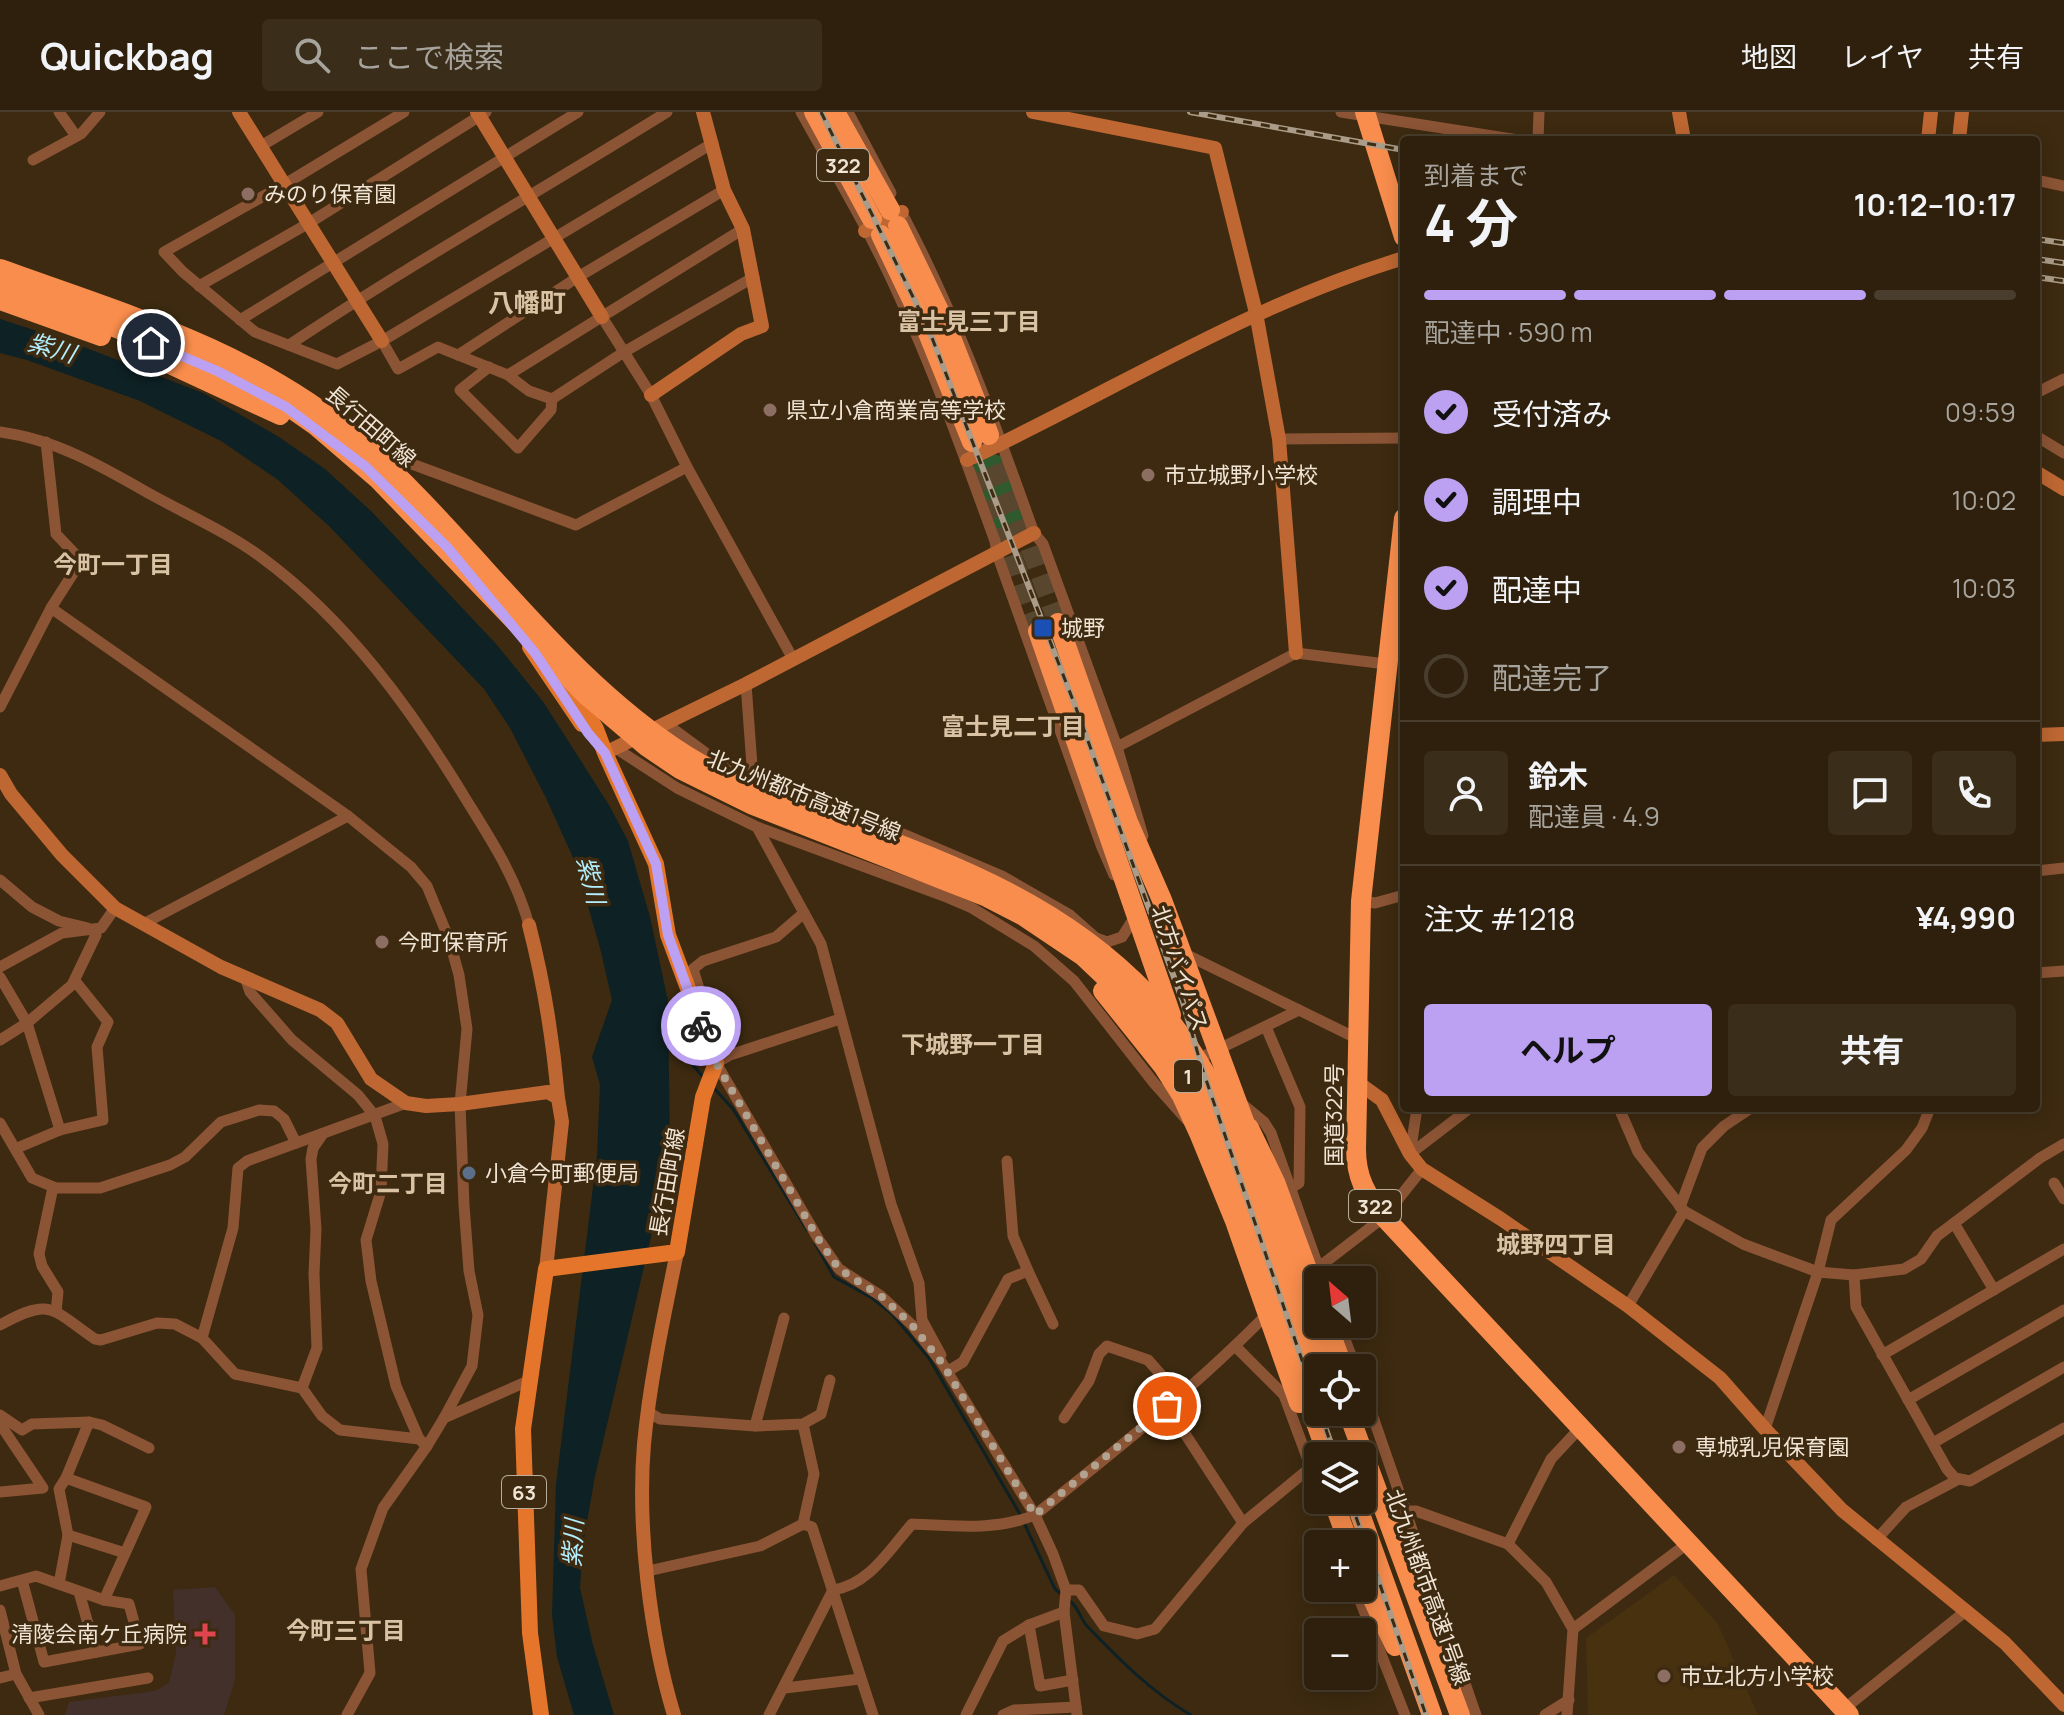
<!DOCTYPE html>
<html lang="ja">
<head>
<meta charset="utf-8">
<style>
  body { margin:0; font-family:Manrope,"Noto Sans JP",sans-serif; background:#3a2d1a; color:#f1f3f6; height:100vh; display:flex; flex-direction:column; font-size:30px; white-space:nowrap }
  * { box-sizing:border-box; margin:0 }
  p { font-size:26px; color:#a7a39d }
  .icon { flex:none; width:44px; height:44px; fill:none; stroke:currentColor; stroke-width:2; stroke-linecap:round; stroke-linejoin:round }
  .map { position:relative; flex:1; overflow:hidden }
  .sheet { position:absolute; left:1400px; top:24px; width:640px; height:976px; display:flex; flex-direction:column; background:#2e200c; border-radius:8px; box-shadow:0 4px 20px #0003,0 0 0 2px #493e2d }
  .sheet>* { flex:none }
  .needle { width:52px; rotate:332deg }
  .buttons { position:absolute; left:1304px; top:1154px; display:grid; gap:16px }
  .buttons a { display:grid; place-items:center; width:72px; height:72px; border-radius:8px; background:#2e200c; box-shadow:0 4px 20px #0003,0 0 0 2px #493e2d; font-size:40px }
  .pin { position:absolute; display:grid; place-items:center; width:68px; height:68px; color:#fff; margin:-34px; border:4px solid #fff; border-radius:50%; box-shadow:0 2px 8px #0007 }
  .courier { position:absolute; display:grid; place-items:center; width:80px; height:80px; margin:-40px; border:6px solid #bca0f2; border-radius:50%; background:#fff; color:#222; box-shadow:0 2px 10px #0007 }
  .headline em { font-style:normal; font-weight:700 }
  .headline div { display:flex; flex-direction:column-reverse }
  .headline { display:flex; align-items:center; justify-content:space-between; height:136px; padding:0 24px }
  h1 { font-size:52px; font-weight:700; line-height:60px }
  .bar { display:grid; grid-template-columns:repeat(4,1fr); gap:12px 8px; align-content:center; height:96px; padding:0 24px }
  .bar i { height:10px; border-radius:6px; background:#493e2d }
  .bar .active { background:#bca0f2 }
  .bar p { grid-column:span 4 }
  .line { display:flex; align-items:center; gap:20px; padding:0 24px; border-top:2px solid #493e2d }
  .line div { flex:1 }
  .round { display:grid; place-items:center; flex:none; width:84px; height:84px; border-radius:8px; background:#3a2d1a }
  ol { padding:0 24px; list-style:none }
  li { display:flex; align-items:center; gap:24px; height:88px }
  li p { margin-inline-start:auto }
  li .icon { padding:8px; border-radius:50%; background:#bca0f2; color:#111; stroke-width:4 }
  li:last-child { color:#a7a39d }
  li i { width:44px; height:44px; border:4px solid #493e2d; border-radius:50% }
  .primary-button { display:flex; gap:16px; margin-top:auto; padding:16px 24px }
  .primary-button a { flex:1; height:92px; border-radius:8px; background:#bca0f2; color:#111; font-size:32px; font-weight:700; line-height:92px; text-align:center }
  .primary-button a+a { background:#3a2d1a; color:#f1f3f6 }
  header { display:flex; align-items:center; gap:48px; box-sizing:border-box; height:112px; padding:0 40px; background:#2e200c; border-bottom:2px solid #493e2d }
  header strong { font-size:38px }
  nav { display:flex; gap:44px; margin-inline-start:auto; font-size:28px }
  .search { width:560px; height:72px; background:#3a2d1a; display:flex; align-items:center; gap:20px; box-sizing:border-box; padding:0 28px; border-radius:8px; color:#a7a39d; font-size:30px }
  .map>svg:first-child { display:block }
  .built { fill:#48310f }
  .medical { fill:#44302b }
  .green { fill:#2f5a2e }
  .water { fill:#0e2125 }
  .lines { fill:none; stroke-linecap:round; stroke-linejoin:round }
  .stream { stroke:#0e2125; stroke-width:3 }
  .highway-tunnel { stroke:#58462e; stroke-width:20; stroke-dasharray:20 10; stroke-linecap:butt }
  .street { stroke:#8b5435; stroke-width:11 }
  .secondary { stroke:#be6732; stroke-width:14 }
  .primary { stroke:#e5752b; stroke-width:16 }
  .highway { stroke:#f88d4d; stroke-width:20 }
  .rail-casing { stroke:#ab9c89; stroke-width:6 }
  .rail { stroke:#3d2a10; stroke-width:3; stroke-dasharray:9; stroke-linecap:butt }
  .done { stroke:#b1a390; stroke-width:8; stroke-dasharray:0 14.4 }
  .route { stroke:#bca0f2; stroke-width:10 }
  .education-dot { fill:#8d6e63; stroke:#3d2a10; stroke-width:3 }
  .transit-dot { fill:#1a4fb4; stroke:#3d2a10; stroke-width:3 }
  .service-dot { fill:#5c6f8a; stroke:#3d2a10; stroke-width:3 }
  .health-dot { fill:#e0444e; stroke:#3d2a10; stroke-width:3 }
  .labels { text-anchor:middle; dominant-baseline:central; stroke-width:7; stroke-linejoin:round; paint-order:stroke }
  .shield { fill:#3d2a10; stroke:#baac9a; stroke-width:2 }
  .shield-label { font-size:20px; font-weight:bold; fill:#f0e4d5 }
  .poi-label { font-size:22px; fill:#f0e4d5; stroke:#3d2a10; text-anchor:start }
  .street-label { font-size:22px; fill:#f0e4d5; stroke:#3d2a10 }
  .neighbourhood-label { font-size:24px; font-weight:bold; fill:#dac3a5; stroke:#3d2a10 }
  .water-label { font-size:24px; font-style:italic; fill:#b2eefd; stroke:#3d2a10 }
  .quarter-label { font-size:26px; font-weight:bold; fill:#dac3a5; stroke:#3d2a10 }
</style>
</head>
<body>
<header>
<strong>Quickbag</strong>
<div class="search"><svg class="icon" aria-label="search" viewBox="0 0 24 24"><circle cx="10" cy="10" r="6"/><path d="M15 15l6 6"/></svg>ここで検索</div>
<nav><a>地図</a><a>レイヤ</a><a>共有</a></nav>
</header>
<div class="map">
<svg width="2064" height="1603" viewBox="0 0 2064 1603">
  <rect width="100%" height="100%" fill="#3d2a10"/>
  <path class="built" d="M1674,1463l44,49 40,91h-170l-2,-77z"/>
  <path class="medical" d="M215,1475l20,28v65l-11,35h-159l4,-13 86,-11 14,-8 7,-29 -3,-64z"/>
  <path class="green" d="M992,342l10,2 25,73 -24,13 -4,-2 -26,-72 2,-5z"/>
  <path class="water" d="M0,207l71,23 132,51 76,44 46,32 47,43 125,133 47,58 65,102 19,36 22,76 18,84 2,155 -75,320 -12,69 -3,43 13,57 21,70h-40l-17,-58 -5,-42 4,-131 41,-329 3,-70 -8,-28 20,-57 -12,-52 -24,-84 -30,-66 -36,-70 -26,-39 -154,-162 -52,-47 -57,-39 -81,-40 -113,-41 -27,-7z"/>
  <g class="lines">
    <g class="stream">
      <path d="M667,909l26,44 11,13"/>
      <path d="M712,974l21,23 74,121"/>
      <path d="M815,1131l19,34 38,21 20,16 37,44 92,158"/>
      <path d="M1024,1411l31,66 6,5"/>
      <path d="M1070,1489c9,7 10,17 17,25 32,33 64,66 104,89"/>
    </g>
    <g class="highway-tunnel">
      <path d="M989,323l69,188"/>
      <path d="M972,330l66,189"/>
    </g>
    <g class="street">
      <path d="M59,0l17,24"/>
      <path d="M404,0l-119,72 -121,68 19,20 72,60 82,32 45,-23 331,-198"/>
      <path d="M801,0c34,61 70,121 98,184 37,80 66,163 96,245l2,13 104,291 13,30"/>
      <path d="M848,0l43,81"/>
      <path d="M1341,0l177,28"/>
      <path d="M1538,28l1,-28"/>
      <path d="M261,34l57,-34"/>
      <path d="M33,48l48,-26 19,-22"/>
      <path d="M2036,68l28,6"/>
      <path d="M905,107c54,103 90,205 129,314l9,11 74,203 26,89"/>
      <path d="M199,174l110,-63 177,-111"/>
      <path d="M602,205l49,78 36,72 106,192"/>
      <path d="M240,208l338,-208"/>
      <path d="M382,229l16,28 40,-22 70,28 235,-146"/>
      <path d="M289,233c123,-82 253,-155 378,-233"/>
      <path d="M458,243l120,-78 146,-87"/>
      <path d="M489,255l-29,23 58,58 33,-38 1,-11"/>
      <path d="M508,263l21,16 23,8 72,-47 130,-75"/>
      <path d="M2036,281l28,-14"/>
      <path d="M0,320c55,7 103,35 150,62 36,20 79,39 111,63 86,63 151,153 206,244 26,42 49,77 62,124"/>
      <path d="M2036,324l28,17"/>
      <path d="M1279,327l125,-1"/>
      <path d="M412,352l164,61 111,-58"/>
      <path d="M51,496l297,208 63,51 16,19 22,53 10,36 8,54 -7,75 4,101 5,66 9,44 -6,51 -28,52"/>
      <path d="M746,572l7,95"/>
      <path d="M0,595l51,-99 28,-44 -3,-9 -20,-21 -10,-92"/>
      <path d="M665,611l42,31 46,25 136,49 113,48 68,39 26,23 11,4 15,-5 14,-22"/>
      <path d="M1117,635l179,-94 90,11"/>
      <path d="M617,637l60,39 80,39 187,69 28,12 62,38 40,35 80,102 33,37"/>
      <path d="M757,715l64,117 70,260 28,79 3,37 19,35"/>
      <path d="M2036,759l28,-3"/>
      <path d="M0,768l32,27 27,14 29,7"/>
      <path d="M1361,789l14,2 29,-8"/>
      <path d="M145,811l203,-107"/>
      <path d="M1183,841l175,86"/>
      <path d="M0,855l62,-34 39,-5 14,-20"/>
      <path d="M2036,861l28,-2"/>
      <path d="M0,865l27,46 33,107"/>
      <path d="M245,865l5,15 42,48 66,55 17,21 8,28 -2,47 -15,49 5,41 25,105 23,53"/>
      <path d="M840,907l-110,36 -14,8 103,177 20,29 42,27 31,29 30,38 93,152 18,39 13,36 -2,22 13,103"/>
      <path d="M1266,915l34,80 -1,76 -8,5"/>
      <path d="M702,916l8,-3 -17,-56 10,-8 73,-24 28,-24"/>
      <path d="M0,928l27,-17 45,-38 24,-50 -4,-5"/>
      <path d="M1192,950l107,-52"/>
      <path d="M1241,991l23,19 7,11 52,147"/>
      <path d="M1619,996l19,44 46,59 59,33 75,28 36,3 50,-6 17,-10 16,-23 103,-78 24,-14"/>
      <path d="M0,1011l32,55 24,10h44l70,-23 15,-8 36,-35 38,-12 15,1 10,8 12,24"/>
      <path d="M17,1036l43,-18 43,-10 -6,-73 11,-25 -33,-41"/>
      <path d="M1410,1042l60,-46"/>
      <path d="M1410,1042l7,-46"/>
      <path d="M2054,1071l10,16"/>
      <path d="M53,1075l-14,67 3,12 16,26 -2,20"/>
      <path d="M1680,1095l22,-59 22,-22 27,-18"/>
      <path d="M1954,1111l40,67"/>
      <path d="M1028,1159l25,53"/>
      <path d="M1854,1163l2,32 91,162 8,9 15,3 94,-53"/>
      <path d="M1306,1165l78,-60 38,-48"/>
      <path d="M1628,1194l56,-95"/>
      <path d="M1339,1212l17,44"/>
      <path d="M0,1213c51,-28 50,-17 95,14l6,1 56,-17 18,1 27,14 33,36 67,14 20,28 18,14 79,9 8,7"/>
      <path d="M202,1226l31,-110 5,-60 9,-7 159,-58"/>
      <path d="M1235,1234l49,49 34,92"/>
      <path d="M1882,1243l182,-106"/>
      <path d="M948,1259l15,-9 45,-83 20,-8 -15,-35 -6,-75"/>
      <path d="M1362,1273l114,330"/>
      <path d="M302,1276l15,-40 -3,-74 2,-45 -5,-70 2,-11 9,-13"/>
      <path d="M1908,1288l156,-90"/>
      <path d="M1167,1294l76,117"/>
      <path d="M648,1300l12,7 95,7 29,-108"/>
      <path d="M0,1303l22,15 10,-6 57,-2 13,3 47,23"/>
      <path d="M1064,1306l25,-37 10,-27 8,-8 41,14 31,35"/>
      <path d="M0,1312l43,64 -43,4"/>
      <path d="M803,1312l11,50 -11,50"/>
      <path d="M755,1314l48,-2 18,-10 9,-34"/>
      <path d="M1765,1317l53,-157 13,-52 75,-70 16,-22 8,-20"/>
      <path d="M1933,1331l131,-76"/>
      <path d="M66,1366l23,-56"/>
      <path d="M1406,1399h10l92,33 38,38 27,47 -6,86"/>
      <path d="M1876,1428l30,-33 53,-28"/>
      <path d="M1508,1432l43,-85 29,-31"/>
      <path d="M648,1459l112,-25 43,-22 9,3 61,188"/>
      <path d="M59,1472l9,-49"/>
      <path d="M0,1474l36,-10 68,24 25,4 11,40 -96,18 -22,-82"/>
      <path d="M1355,1476l50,127"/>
      <path d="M1066,1478h13l25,36 33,8 18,-5 88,-106 68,-56"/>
      <path d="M79,1480l17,60"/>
      <path d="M104,1488l42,-93 -80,-29 -7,11 9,46 57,18"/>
      <path d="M0,1498l16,64 23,41"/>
      <path d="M1029,1513l11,61 33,-6"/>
      <path d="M1573,1517l115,-86"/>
      <path d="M0,1566l16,-4"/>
      <path d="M785,1576l75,-9"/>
      <path d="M29,1586l119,-20"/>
      <path d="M1844,1597l123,-99"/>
      <path d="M347,1603l23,-42 -9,-104 22,-61 44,-62 17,-28 84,-37"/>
      <path d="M769,1603l64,-125c36,-5 56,-40 79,-66 42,2 83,7 123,-9 81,-65 163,-130 235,-204"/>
      <path d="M966,1603l37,-74 26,-16 35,-13"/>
      <path d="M1003,1603l11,-5 62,-3"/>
      <path d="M1545,1603l24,-15"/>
    </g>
    <g class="secondary">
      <path d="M239,0l143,229"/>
      <path d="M477,0l125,205"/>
      <path d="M1033,0l182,36 41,165 23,126 17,214"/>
      <path d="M1679,0l5,28"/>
      <path d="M1928,28l3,-28"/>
      <path d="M1959,28l3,-28"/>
      <path d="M865,119l37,-19"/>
      <path d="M651,283l90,-61 21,-8 -19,-97 -19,-39 -21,-78"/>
      <path d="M967,348c147,-69 281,-155 437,-202"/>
      <path d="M2036,360l28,17"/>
      <path d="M2036,623l28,-1"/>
      <path d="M605,641l141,-69 288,-151"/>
      <path d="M0,663l11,19 51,61 53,53 106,59 99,43 17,13 34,56 35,24 20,3 34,-2 88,-12 10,6 4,24 -16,147"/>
      <path d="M529,813c15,58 24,114 29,173"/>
      <path d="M1357,970l25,18 28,54 12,15 79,50 127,87 92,72 45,51 77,81 163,133 59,62"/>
      <path d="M674,1603c-24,-79 -37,-188 -30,-271 6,-64 20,-128 33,-192"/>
    </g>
    <g class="primary">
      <path d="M530,535l52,77"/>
      <path d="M541,1603l-11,-82 -7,-204 23,-160 131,-17 26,-155 13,-34 -48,-128 -12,-71 -51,-111 -9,-24 -24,-41"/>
    </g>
    <g class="highway">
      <path d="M814,0l58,107"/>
      <path d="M835,0l55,98"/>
      <path d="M1365,0l39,125"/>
      <path d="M898,114l48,99 43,110"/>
      <path d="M881,123l47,98 44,109"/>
      <path d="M0,157c125,45 253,82 356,169 116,100 201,236 331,318 41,26 87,41 132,58 121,46 237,84 329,181 92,99 130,248 175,373"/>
      <path d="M0,172l209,79 73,39 33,23 64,55 207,215 60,51 34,23 73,36 234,92 35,18 61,41 54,51 45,59 35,63 13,30 88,239"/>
      <path d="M0,188l101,36"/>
      <path d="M131,234l149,69"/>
      <path d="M1404,406l-43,383 -5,248c0,29 10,46 28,68l465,498"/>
      <path d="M1058,511l70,199 34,78 89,240"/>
      <path d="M1038,519l133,384"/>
      <path d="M1103,879l60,75 19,30 17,37 36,88 64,182"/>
      <path d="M1249,1016l26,54 43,117"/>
      <path d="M1327,1212l16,44"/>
      <path d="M1302,1272l26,72"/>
      <path d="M1348,1300l112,303"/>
      <path d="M1333,1388l16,44"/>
      <path d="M1355,1388l77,215"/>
      <path d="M1362,1464l33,70"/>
    </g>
    <g class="rail-casing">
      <g id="rail">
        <path d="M821,0l106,213 149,383 107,294 19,66 116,339"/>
        <path d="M1190,0l214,38"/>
        <path d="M2036,127l28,4"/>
        <path d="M2036,147l28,4"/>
        <path d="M2036,165l28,4"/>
        <path d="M1320,1300l15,44"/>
        <path d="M1350,1388l76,215"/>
      </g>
    </g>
    <use href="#rail" class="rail"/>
  </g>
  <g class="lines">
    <path class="done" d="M701,914l15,37 103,177 20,29 42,27 31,29 30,38 93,152 132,-109"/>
    <path class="route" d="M151,231l66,28 69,36 80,60 81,80 88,106 53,80 17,20 51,111 12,71 33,91"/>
  </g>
  <g class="education-dot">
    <circle cx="248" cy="82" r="8"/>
    <circle cx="770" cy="298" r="8"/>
    <circle cx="1148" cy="363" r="8"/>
    <circle cx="382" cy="830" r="8"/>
    <circle cx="1679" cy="1335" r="8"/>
    <circle cx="1664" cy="1564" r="8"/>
  </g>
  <rect class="transit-dot" x="1033" y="506" width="20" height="20" rx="4"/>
  <circle class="service-dot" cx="469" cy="1061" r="8"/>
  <path class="health-dot" d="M201 1510h8v8h8v8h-8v8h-8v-8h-8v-8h8z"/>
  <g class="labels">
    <g class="shield">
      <rect x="817" y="37" width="52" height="32" rx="6"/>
      <rect x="1174" y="948" width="28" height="32" rx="6"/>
      <rect x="1349" y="1078" width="52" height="32" rx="6"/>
      <rect x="502" y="1364" width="44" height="32" rx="6"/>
    </g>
    <g class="shield-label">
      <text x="843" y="53">322</text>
      <text x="1188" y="964">1</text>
      <text x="1375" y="1094">322</text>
      <text x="524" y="1380">63</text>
    </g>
    <g class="poi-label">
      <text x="264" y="82">みのり保育園</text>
      <text x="786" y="298">県立小倉商業高等学校</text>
      <text x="1164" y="363">市立城野小学校</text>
      <text x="1061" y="516">城野</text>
      <text x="398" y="830">今町保育所</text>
      <text x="485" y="1061">小倉今町郵便局</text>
      <text x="1695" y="1335">専城乳児保育園</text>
      <text x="187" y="1522" text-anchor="end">清陵会南ケ丘病院</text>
      <text x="1680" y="1564">市立北方小学校</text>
    </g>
    <g class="street-label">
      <text transform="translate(371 314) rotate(41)">長行田町線</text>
      <text transform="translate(804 683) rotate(22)">北九州都市高速1号線</text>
      <text transform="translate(1180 856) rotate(71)">北方バイパス</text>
      <text transform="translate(1334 1003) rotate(-90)">国道322号</text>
      <text transform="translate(667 1070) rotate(-80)">長行田町線</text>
      <text transform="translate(1428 1475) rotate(70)">北九州都市高速1号線</text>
    </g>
    <g class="neighbourhood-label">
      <text x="969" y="208">富士見三丁目</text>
      <text x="113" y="451">今町一丁目</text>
      <text x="1013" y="613">富士見二丁目</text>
      <text x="973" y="931">下城野一丁目</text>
      <text x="388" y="1070">今町二丁目</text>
      <text x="1556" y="1131">城野四丁目</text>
      <text x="346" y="1517">今町三丁目</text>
    </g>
    <g class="water-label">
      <text transform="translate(52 235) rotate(16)">紫川</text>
      <text transform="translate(592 768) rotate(76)">紫川</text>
      <text transform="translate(572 1431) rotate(-87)">紫川</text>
    </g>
    <g class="quarter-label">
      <text x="527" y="190">八幡町</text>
    </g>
  </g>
</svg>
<div class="buttons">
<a><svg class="needle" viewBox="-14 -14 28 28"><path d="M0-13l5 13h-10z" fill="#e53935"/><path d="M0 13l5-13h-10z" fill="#a7a39d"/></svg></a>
<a><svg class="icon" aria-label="locate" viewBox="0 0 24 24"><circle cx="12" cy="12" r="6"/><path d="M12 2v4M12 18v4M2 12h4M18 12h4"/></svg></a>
<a><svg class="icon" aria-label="layers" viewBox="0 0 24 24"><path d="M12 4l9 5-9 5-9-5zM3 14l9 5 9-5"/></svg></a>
<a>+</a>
<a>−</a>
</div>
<div class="pin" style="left:1167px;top:1294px;background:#ea580c"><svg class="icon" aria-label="bag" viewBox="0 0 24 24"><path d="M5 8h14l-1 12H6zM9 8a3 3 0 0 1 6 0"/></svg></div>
<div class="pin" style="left:151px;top:231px;background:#1f2937"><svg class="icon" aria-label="home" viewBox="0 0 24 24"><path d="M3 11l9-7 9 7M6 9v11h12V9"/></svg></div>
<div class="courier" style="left:701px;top:914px"><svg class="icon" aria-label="bike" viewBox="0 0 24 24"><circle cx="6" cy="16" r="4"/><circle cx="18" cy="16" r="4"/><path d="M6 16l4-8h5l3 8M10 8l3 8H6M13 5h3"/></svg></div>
<section class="sheet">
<div class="headline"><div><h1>4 分</h1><p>到着まで</p></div><em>10:12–10:17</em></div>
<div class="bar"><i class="active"></i><i class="active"></i><i class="active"></i><i></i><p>配達中 · 590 m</p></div>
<ol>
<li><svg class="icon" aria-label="check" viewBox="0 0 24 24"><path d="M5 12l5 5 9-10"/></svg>受付済み<p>09:59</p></li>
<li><svg class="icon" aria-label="check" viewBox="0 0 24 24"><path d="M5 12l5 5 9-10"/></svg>調理中<p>10:02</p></li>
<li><svg class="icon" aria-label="check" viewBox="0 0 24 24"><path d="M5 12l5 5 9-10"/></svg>配達中<p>10:03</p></li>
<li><i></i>配達完了</li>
</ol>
<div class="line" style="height:144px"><a class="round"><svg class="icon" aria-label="person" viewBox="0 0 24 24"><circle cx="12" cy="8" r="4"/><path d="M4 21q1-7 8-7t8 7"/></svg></a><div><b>鈴木</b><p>配達員 · 4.9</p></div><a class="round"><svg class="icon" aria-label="chat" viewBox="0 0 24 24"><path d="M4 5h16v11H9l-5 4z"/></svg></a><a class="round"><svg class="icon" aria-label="phone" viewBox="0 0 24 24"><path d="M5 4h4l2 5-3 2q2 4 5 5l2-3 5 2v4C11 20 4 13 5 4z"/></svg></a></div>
<div class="line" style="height:104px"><div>注文 #1218</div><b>¥4,990</b></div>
<div class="primary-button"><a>ヘルプ</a><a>共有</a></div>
</section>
</div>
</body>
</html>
